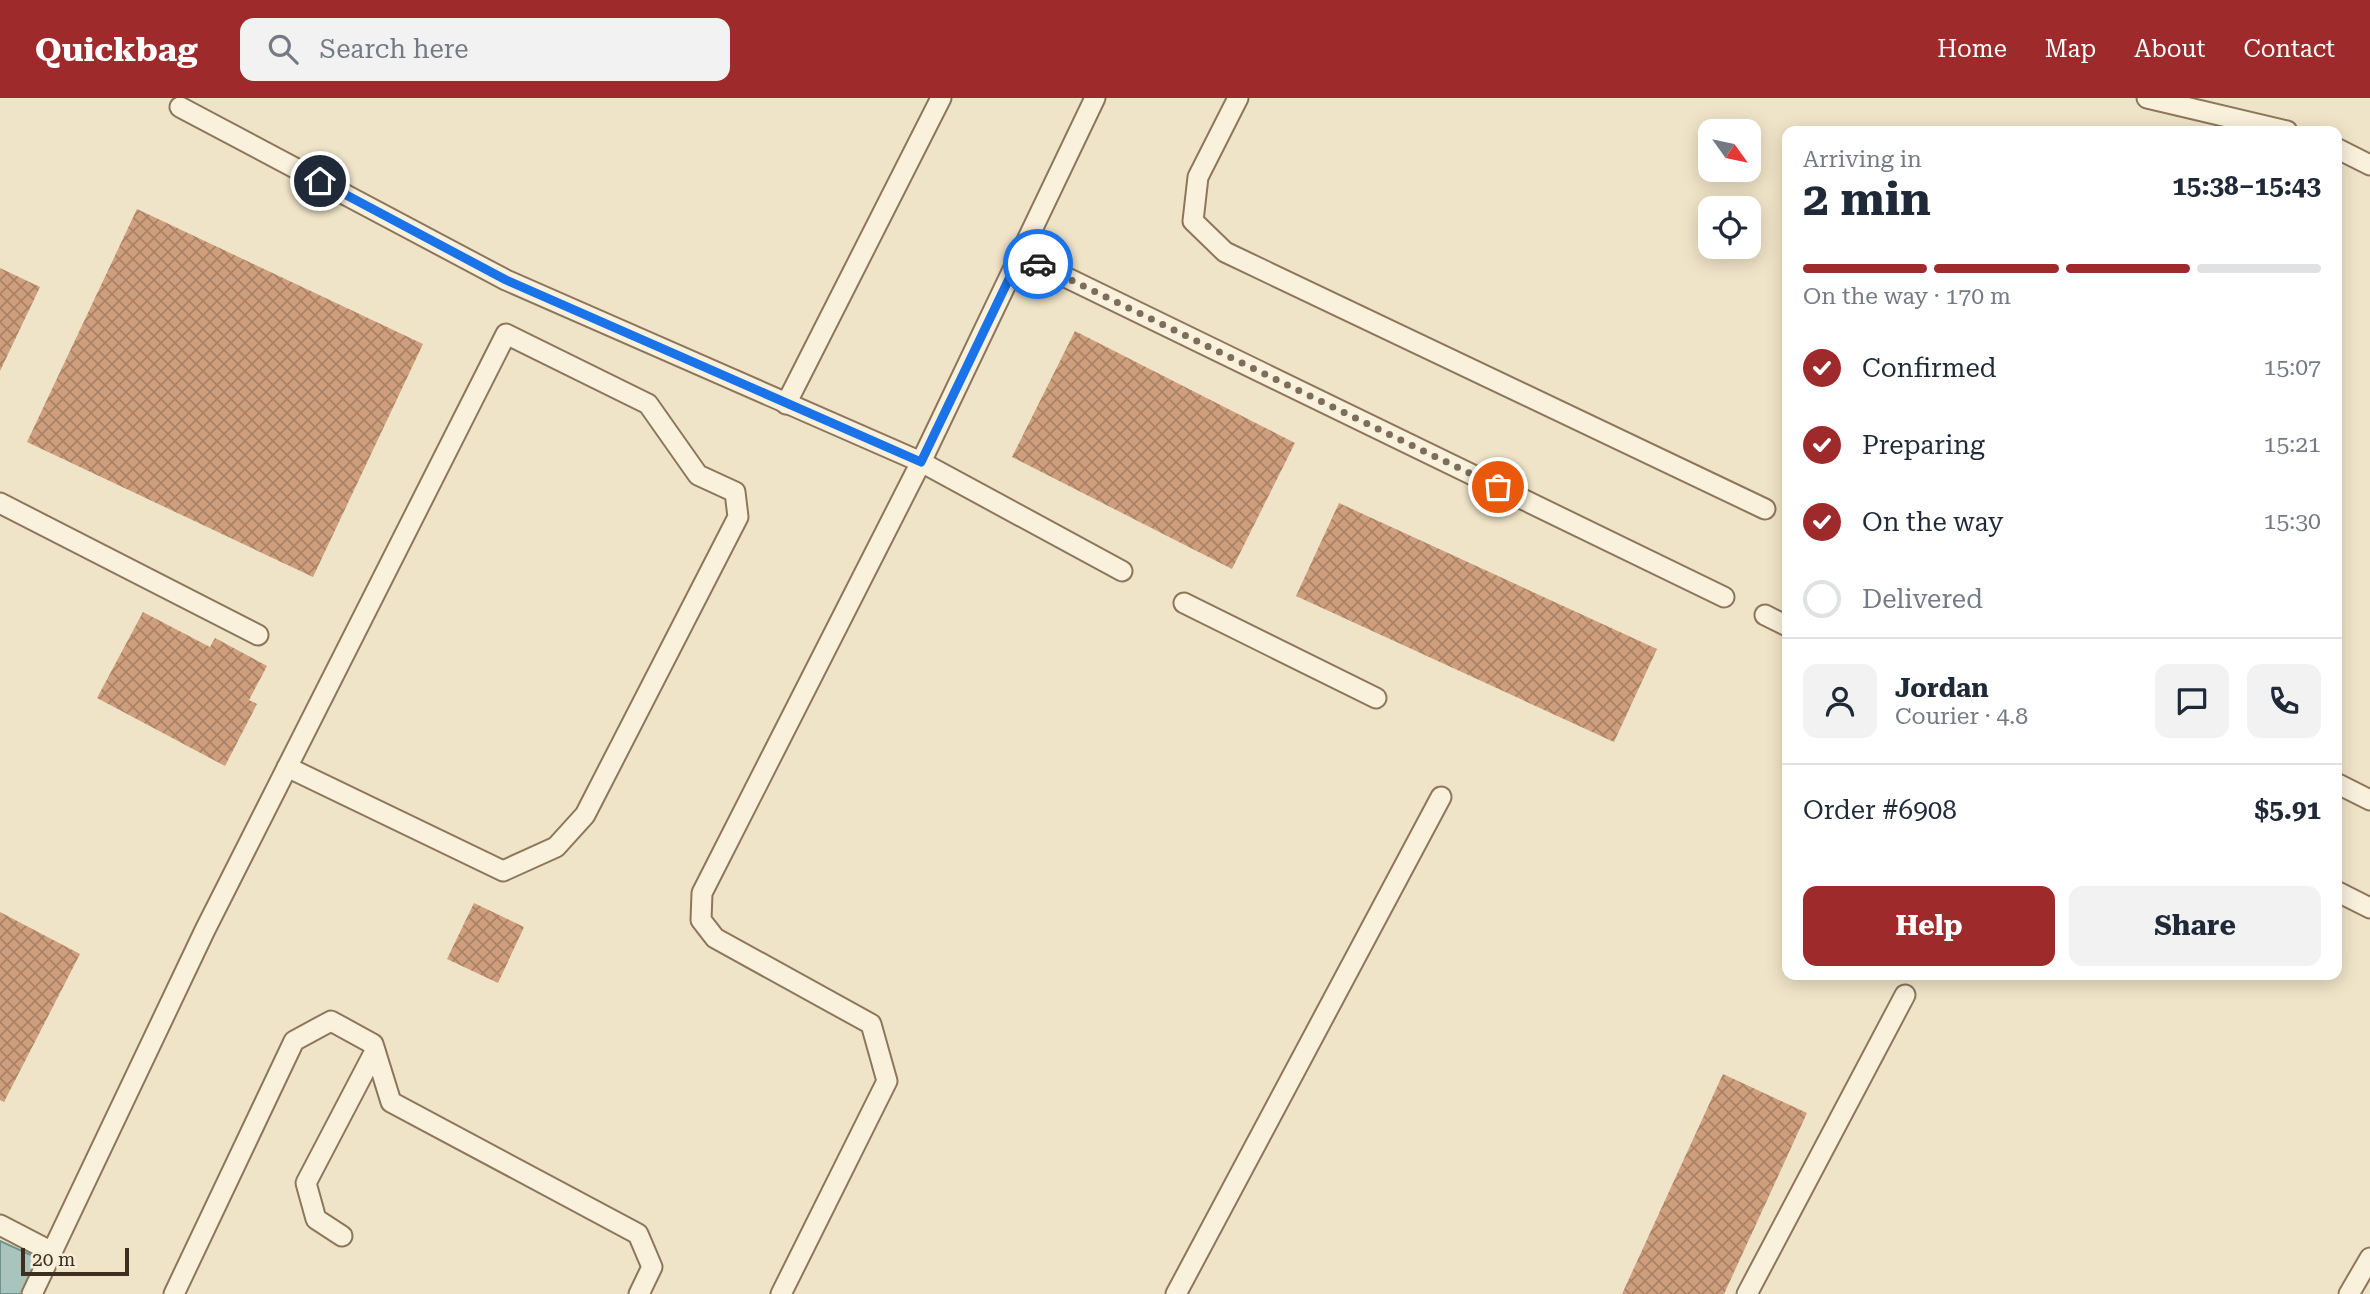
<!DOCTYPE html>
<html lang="en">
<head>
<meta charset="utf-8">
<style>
  body { margin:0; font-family:"Roboto Serif",serif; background:#f2f2f3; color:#1f2937; height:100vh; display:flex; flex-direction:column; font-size:26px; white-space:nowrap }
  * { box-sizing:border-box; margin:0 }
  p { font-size:23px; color:#747a83 }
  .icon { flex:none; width:38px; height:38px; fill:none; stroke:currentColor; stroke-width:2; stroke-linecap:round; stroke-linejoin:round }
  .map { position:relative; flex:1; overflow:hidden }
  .panel { position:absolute; left:1782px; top:28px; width:560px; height:854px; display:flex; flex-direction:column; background:#fff; border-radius:14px; box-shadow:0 4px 18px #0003 }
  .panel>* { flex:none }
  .needle { width:46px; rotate:123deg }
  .buttons { position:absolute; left:1698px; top:21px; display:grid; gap:14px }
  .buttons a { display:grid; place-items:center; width:63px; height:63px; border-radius:14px; background:#fff; box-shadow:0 4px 18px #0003; font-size:35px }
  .scale { position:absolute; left:21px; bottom:18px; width:108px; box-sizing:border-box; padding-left:7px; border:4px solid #3d2e20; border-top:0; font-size:19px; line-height:24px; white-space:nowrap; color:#3d2e20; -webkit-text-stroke:5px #f7eed8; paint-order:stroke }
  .pin { position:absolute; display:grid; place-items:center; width:60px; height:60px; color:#fff; margin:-30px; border:4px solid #fff; border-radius:50%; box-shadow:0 2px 7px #0007 }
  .courier { position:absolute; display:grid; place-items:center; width:70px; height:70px; margin:-35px; border:5px solid #1a73e8; border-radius:50%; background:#fff; color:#222; box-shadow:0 2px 9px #0007 }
  .overview em { font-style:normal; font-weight:700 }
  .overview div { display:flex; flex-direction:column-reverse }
  .overview { display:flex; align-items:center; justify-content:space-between; height:119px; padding:0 21px }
  h1 { font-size:46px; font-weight:700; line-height:52px }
  .bar { display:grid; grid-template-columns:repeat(4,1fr); gap:10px 7px; align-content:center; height:84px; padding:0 21px }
  .bar i { height:9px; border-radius:5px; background:#e0e1e3 }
  .bar .active { background:#9e2a2b }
  .bar p { grid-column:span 4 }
  .line { display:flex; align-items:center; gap:18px; padding:0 21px; border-top:2px solid #e0e1e3 }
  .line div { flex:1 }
  .round { display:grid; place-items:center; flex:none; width:74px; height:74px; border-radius:14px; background:#f2f2f3 }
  ol { padding:0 21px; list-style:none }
  li { display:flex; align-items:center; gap:21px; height:77px }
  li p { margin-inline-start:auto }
  li .icon { padding:7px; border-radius:50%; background:#9e2a2b; color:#fff; stroke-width:4 }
  li:last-child { color:#747a83 }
  li i { width:38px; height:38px; border:4px solid #e0e1e3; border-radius:50% }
  .primary-button { display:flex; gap:14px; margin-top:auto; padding:14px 21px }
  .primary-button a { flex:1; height:80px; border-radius:14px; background:#9e2a2b; color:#fff; font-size:28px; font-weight:700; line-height:80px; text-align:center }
  .primary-button a+a { background:#f2f2f3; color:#1f2937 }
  header { display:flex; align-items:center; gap:42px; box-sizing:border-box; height:98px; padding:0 35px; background:#9e2a2b; color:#fff }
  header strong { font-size:33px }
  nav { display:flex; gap:38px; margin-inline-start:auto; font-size:24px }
  .search { width:490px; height:63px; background:#f2f2f3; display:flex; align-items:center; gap:18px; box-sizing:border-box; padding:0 24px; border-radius:14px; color:#747a83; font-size:26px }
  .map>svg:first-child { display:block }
  .water { fill:#a9c4bc; stroke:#6f938a; stroke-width:2 }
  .building { fill:url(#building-cross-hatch) }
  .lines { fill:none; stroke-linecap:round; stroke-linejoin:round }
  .lane-casing { stroke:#8d765c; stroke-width:23 }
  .lane { stroke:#faf1dc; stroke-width:19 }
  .done { stroke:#7c6e5b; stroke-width:7; stroke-dasharray:0 12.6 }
  .route { stroke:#1a73e8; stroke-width:9 }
</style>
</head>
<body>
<header>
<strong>Quickbag</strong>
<div class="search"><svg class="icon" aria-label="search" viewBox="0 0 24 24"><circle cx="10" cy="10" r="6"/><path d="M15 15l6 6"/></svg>Search here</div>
<nav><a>Home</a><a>Map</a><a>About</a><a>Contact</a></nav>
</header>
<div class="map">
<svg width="2370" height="1196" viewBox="0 0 2370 1196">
  <defs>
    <pattern id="building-cross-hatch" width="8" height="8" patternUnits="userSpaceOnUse" patternTransform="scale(1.75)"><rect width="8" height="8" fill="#cf9f7d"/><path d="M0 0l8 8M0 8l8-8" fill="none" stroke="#a98266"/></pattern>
  </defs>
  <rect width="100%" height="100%" fill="#f0e4c8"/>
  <path class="water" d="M0,1143l44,20 -16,33h-28z"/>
  <g class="building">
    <path d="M137,111l286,135 -110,233 -286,-135z"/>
    <path d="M0,170l40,19 -40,84z"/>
    <path d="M1075,233l220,112 -63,126 -220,-112z"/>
    <path d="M1339,405l318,146 -43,93 -318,-146z"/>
    <path d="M143,514l67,35 5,-9 52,28 -18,34 8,4 -32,62 -128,-68z"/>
    <path d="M474,805l50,24 -26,56 -51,-24z"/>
    <path d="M0,814l80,42 -76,148 -4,-2z"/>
    <path d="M1723,976l84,39 -83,181h-102z"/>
  </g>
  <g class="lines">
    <g class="lane-casing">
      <g id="lane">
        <path d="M1238,0l-40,79 -5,44 32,31 540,257"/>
        <path d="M2147,0l140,33"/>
        <path d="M180,9l326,173 415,182 201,109"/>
        <path d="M2336,50l34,17"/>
        <path d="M1020,157l704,342"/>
        <path d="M786,306l155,-306"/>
        <path d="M0,405l258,132"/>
        <path d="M1184,505l192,95"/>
        <path d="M1765,517l22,11"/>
        <path d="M2336,685l34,17"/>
        <path d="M2336,793l34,17"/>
        <path d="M0,1127l52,27"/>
        <path d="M342,1138l-26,-17 -10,-36 69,-132"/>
        <path d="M32,1196l173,-364 301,-596 142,70 50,71 37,17 3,25 -153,298 -29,32 -53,24 -216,-104"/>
        <path d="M174,1196l120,-253 37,-20 42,23 18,58 247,132 14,33 -13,27"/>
        <path d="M781,1196l106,-213 -16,-57 -156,-86 -14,-18 1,-27 219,-431 174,-364"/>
        <path d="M1176,1196l265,-497"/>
        <path d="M1747,1196l158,-299"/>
        <path d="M2349,1196l21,-36"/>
      </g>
    </g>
    <use href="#lane" class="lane"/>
  </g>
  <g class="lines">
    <path class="done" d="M1038,166l460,223"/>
    <path class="route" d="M320,83l186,99 415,182 99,-206 18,8"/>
  </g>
</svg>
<div class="buttons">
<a><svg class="needle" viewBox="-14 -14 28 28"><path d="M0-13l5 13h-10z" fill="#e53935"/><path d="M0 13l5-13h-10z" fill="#747a83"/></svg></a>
<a><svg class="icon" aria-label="locate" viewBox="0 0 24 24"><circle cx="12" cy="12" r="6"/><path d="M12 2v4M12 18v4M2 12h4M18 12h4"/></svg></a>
</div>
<div class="scale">20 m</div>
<div class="pin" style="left:1498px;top:389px;background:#ea580c"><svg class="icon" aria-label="bag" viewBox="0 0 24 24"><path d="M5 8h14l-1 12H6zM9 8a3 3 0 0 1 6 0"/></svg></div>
<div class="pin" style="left:320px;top:83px;background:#1f2937"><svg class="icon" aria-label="home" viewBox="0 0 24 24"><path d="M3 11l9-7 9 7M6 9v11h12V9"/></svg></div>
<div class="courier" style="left:1038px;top:166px"><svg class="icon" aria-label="car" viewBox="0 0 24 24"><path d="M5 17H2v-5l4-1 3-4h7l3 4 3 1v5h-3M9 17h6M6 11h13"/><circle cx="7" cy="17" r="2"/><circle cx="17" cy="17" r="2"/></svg></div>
<section class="panel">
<div class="overview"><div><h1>2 min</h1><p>Arriving in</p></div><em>15:38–15:43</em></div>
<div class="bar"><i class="active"></i><i class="active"></i><i class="active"></i><i></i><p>On the way · 170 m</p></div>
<ol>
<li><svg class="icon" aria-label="check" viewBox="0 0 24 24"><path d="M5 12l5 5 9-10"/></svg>Confirmed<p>15:07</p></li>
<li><svg class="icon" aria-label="check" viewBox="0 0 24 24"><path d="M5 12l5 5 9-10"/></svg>Preparing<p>15:21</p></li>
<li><svg class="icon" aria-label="check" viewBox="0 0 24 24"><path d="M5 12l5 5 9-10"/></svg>On the way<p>15:30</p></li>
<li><i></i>Delivered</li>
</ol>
<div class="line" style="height:126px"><a class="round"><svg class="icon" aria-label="person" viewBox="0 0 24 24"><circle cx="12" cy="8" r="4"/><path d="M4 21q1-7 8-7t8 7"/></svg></a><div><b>Jordan</b><p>Courier · 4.8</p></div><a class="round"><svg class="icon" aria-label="chat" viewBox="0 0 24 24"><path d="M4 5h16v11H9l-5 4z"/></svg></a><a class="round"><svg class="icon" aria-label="phone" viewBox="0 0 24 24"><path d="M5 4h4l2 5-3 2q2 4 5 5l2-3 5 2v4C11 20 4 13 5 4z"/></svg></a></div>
<div class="line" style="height:91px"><div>Order #6908</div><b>$5.91</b></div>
<div class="primary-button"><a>Help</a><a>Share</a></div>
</section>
</div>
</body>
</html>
